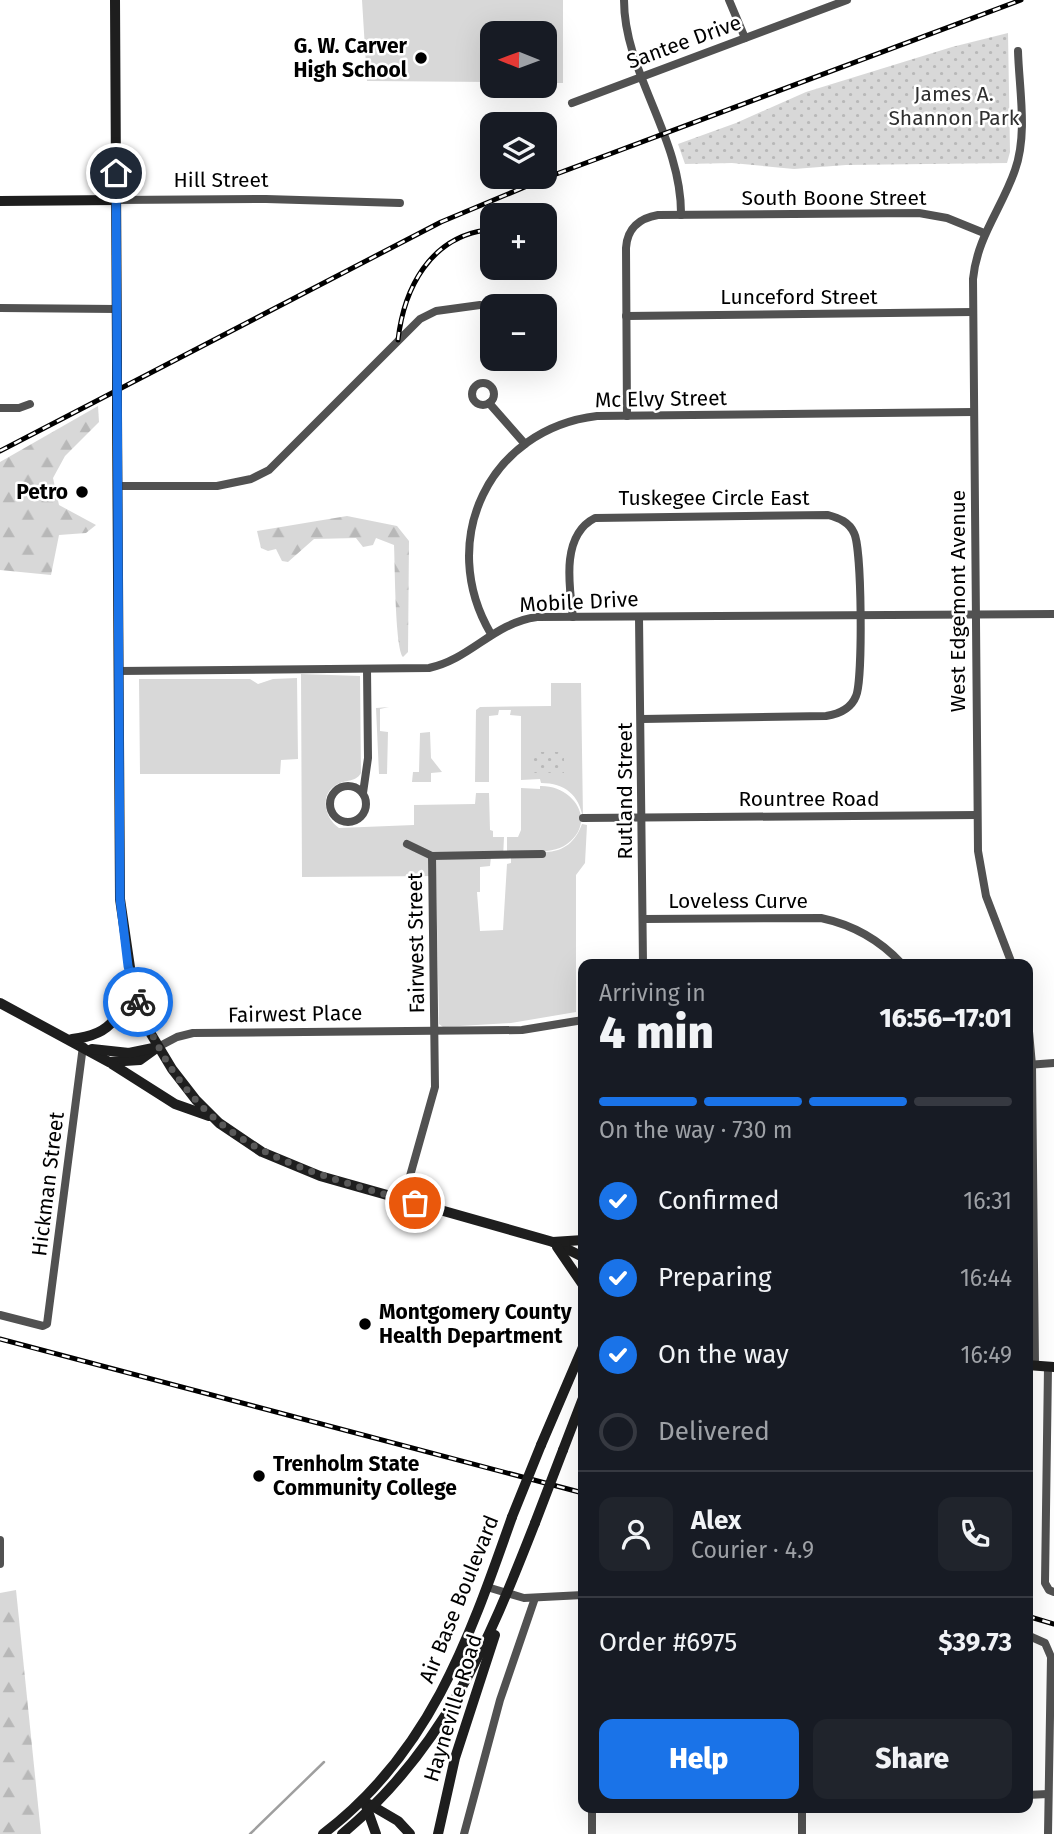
<!DOCTYPE html>
<html lang="en">
<head>
<meta charset="utf-8">
<style>
  body { margin:0; font-family:"Fira Sans",sans-serif; background:#20242c; color:#f1f3f6; height:100vh; display:flex; flex-direction:column; font-size:26px; white-space:nowrap }
  * { box-sizing:border-box; margin:0 }
  p { font-size:23px; color:#9ea1a6 }
  .icon { flex:none; width:38px; height:38px; fill:none; stroke:currentColor; stroke-width:2; stroke-linecap:round; stroke-linejoin:round }
  .map { position:relative; flex:1; overflow:hidden }
  .details { position:absolute; left:578px; top:959px; width:455px; height:854px; display:flex; flex-direction:column; background:#171b24; border-radius:14px; box-shadow:0 7px 28px #0002 }
  .details>* { flex:none }
  .needle { width:46px; rotate:271deg }
  .controls { position:absolute; left:480px; top:21px; display:grid; gap:14px }
  .controls a { display:grid; place-items:center; width:77px; height:77px; border-radius:14px; background:#171b24; box-shadow:0 7px 28px #0002; font-size:35px }
  .pin { position:absolute; display:grid; place-items:center; width:60px; height:60px; color:#fff; margin:-30px; border:4px solid #fff; border-radius:50%; box-shadow:0 2px 7px #0007 }
  .courier { position:absolute; display:grid; place-items:center; width:70px; height:70px; margin:-35px; border:5px solid #1a73e8; border-radius:50%; background:#fff; color:#222; box-shadow:0 2px 9px #0007 }
  .headline em { font-style:normal; font-weight:800 }
  .headline div { display:flex; flex-direction:column-reverse }
  .headline { display:flex; align-items:center; justify-content:space-between; height:119px; padding:0 21px }
  h1 { font-size:46px; font-weight:800; line-height:52px }
  .bar { display:grid; grid-template-columns:repeat(4,1fr); gap:10px 7px; align-content:center; height:84px; padding:0 21px }
  .bar i { height:9px; border-radius:5px; background:#363941 }
  .bar .on { background:#1a73e8 }
  .bar p { grid-column:span 4 }
  .line { display:flex; align-items:center; gap:18px; padding:0 21px; border-top:2px solid #363941 }
  .line div { flex:1 }
  .round { display:grid; place-items:center; flex:none; width:74px; height:74px; border-radius:14px; background:#20242c }
  ol { padding:0 21px; list-style:none }
  li { display:flex; align-items:center; gap:21px; height:77px }
  li p { margin-inline-start:auto }
  li .icon { padding:7px; border-radius:50%; background:#1a73e8; color:#fff; stroke-width:4 }
  li:last-child { color:#9ea1a6 }
  li i { width:38px; height:38px; border:4px solid #363941; border-radius:50% }
  .action { display:flex; gap:14px; margin-top:auto; padding:14px 21px }
  .action a { flex:1; height:80px; border-radius:14px; background:#1a73e8; color:#fff; font-size:28px; font-weight:800; line-height:80px; text-align:center }
  .action a+a { background:#20242c; color:#f1f3f6 }
  .map>svg:first-child { display:block }
  .green { fill:#d8d8d8 }
  .forest { fill:url(#forest-firs) }
  .park { fill:url(#park-dots) }
  .lines { fill:none; stroke-linecap:round; stroke-linejoin:round }
  .stream { stroke:#9f9f9f; stroke-width:2.5 }
  .street { stroke:#515151; stroke-width:8 }
  .secondary { stroke:#1e1e1e; stroke-width:10 }
  .rail-casing { stroke:#000; stroke-width:5 }
  .rail { stroke:#fff; stroke-width:2.5; stroke-dasharray:8; stroke-linecap:butt }
  .secondary-bridge { stroke:#1e1e1e; stroke-width:10 }
  .done { stroke:#595959; stroke-width:7; stroke-dasharray:0 12.6 }
  .route { stroke:#1a73e8; stroke-width:9 }
  .poi-dot { fill:#000; stroke:#fff; stroke-width:2.5 }
  .labels { text-anchor:middle; dominant-baseline:central; stroke-width:5; stroke-linejoin:round; paint-order:stroke }
  .street-label { font-size:21px; fill:#000; stroke:#fff }
  .poi-label { font-size:21px; font-weight:bold; fill:#000; stroke:#fff; text-anchor:end }
  .park-label { font-size:21px; fill:#2f2f2f; stroke:#fff }
</style>
</head>
<body>
<div class="map">
<svg width="1054" height="1834" viewBox="0 0 1054 1834">
  <defs>
    <pattern id="forest-firs" width="22" height="20" patternUnits="userSpaceOnUse" patternTransform="scale(1.75)"><rect width="22" height="20" fill="#d8d8d8"/><path d="M5 1l3.5 6h-7zM16 11l3.5 6h-7z" fill="#b8b8b8"/></pattern>
    <pattern id="park-dots" width="8" height="8" patternUnits="userSpaceOnUse" patternTransform="scale(1.75)"><rect width="8" height="8" fill="#d8d8d8"/><path d="M2 2h.1M6 6h.1" fill="none" stroke="#b8b8b8" stroke-width="1.8" stroke-linecap="round"/></pattern>
  </defs>
  <rect width="100%" height="100%" fill="#fff"/>
  <g class="green">
    <path d="M362,0h201v83h-19v-50h-52v49l-125,-1z"/>
    <path d="M301,674l59,2 1,97c-6,10 -15,6 -25,12 -17,10 -11,34 3,43l75,-3v-20l61,-1 1,-11h13l1,37 3,1v6h11l-1,21 -12,-1 -1,9 -10,1v25h-3l3,39 23,-1 4,-66 4,-1v-5l34,-1v-5c19,0 31,-11 37,-28l5,1 -2,38 -9,12v137l-65,11 -68,4 -4,-3 -3,-148 -134,1z"/>
    <path d="M297,678l1,81 -17,1 -1,14h-140l-1,-95h111l8,5 15,-5z"/>
    <path d="M551,683h30l2,135c-4,-23 -18,-35 -42,-35l-1,-4 -19,1v-64l-11,-1 1,-5h-12l-1,5 -9,1v66h-14l1,-72 4,-3 71,-1z"/>
    <path d="M389,707l-9,2v22l8,1 -1,42h-8l-3,-66z"/>
    <path d="M430,732l1,26 11,14 -11,1v9h-19l1,-10h6l1,-39z"/>
    <path d="M540,786c33,-1 58,35 27,58 -15,11 -42,7 -60,7v-14h11l3,-7v-42l19,1z"/>
  </g>
  <g class="forest">
    <path d="M98,406l1,16 -34,34 -12,22 6,27 37,20 -10,8 -27,2 -8,40 -51,-5v-108z"/>
    <path d="M347,516l50,10 12,15 -1,111 -5,5c-8,-9 -8,-93 -9,-112l-18,-7 -3,7 -10,2 -7,-9 -42,1 -26,23 -6,-1 -6,-12 -8,2 -7,-3 -4,-17z"/>
    <path d="M16,1590l25,244h-41v-241z"/>
  </g>
  <g class="park">
    <path d="M1008,33l2,119 -3,11 -161,2 -52,4 -62,-6 -47,1 -7,-20 58,-21 70,-31 146,-45z"/>
    <path d="M532,752h32v21h-33z"/>
  </g>
  <g class="lines">
    <path class="stream" d="M250,1834l74,-72"/>
    <g class="street">
      <path d="M624,0c0,73 58,138 57,215"/>
      <path d="M729,0l16,38"/>
      <path d="M572,103l275,-103"/>
      <path d="M116,200l150,-1 134,4"/>
      <path d="M0,308l117,1"/>
      <path d="M626,316l347,-4"/>
      <circle cx="483" cy="394" r="11"/>
      <path d="M489,403l36,41"/>
      <path d="M0,408h19l11,-4"/>
      <path d="M627,416l-1,-168c1,-20 14,-30 32,-33l261,-2 28,5 37,15"/>
      <path d="M117,486h100l34,-7 18,-9 151,-151 16,-8 44,-6"/>
      <path d="M573,617c-4,-32 -12,-82 22,-99l233,-3c11,3 21,7 26,18 8,15 9,147 2,163 -5,13 -17,18 -30,20l-184,3"/>
      <path d="M639,617l4,347"/>
      <path d="M491,634c-55,-93 -2,-205 106,-218l377,-4"/>
      <path d="M119,671l310,-3c42,-9 64,-45 108,-51l517,-3"/>
      <circle cx="348" cy="804" r="18"/>
      <path d="M363,793l5,-35 -1,-89"/>
      <path d="M583,818l394,-3"/>
      <path d="M407,844l25,12 110,-2"/>
      <path d="M643,919l178,-1c33,7 59,22 81,46"/>
      <path d="M1012,964l-26,-68 -8,-45 -5,-572c4,-42 29,-71 42,-109 13,-36 4,-82 3,-119"/>
      <path d="M1027,1009l5,56 3,300"/>
      <path d="M158,1047l19,-10 16,-4 329,-3 61,-10"/>
      <path d="M1027,1065l27,-2"/>
      <path d="M394,1197l14,-14 27,-96 -3,-231"/>
      <path d="M0,1315l43,11 4,-2 36,-278"/>
      <path d="M1048,1367l-3,216 4,7 5,2"/>
      <path d="M0,1540v24"/>
      <path d="M487,1587l37,11 59,-3"/>
      <path d="M1027,1635l18,8 6,14 -3,177"/>
      <path d="M1027,1795l21,-1"/>
      <path d="M592,1808v26"/>
      <path d="M464,1834l36,-134 35,-102"/>
      <path d="M802,1834v-26"/>
    </g>
    <g class="secondary">
      <path d="M115,0l2,358"/>
      <path d="M0,201l116,-1"/>
      <path d="M117,414l3,485 12,82 19,53 21,35 24,31 23,23 43,29 58,24 233,66 30,15"/>
      <path d="M0,1003l109,59 31,-2 18,-13"/>
      <path d="M72,1039c42,-4 51,-25 55,-64"/>
      <path d="M92,1049l37,4 29,-6"/>
      <path d="M112,1064l63,40 34,12"/>
      <path d="M553,1242l30,-2"/>
      <path d="M557,1247l26,38"/>
      <path d="M1027,1365l27,2"/>
      <path d="M541,1445l42,-98"/>
      <path d="M563,1450l20,-52"/>
      <path d="M369,1804l29,17 12,13"/>
      <path d="M366,1806l10,28"/>
      <path d="M323,1834c107,-81 146,-195 189,-317"/>
      <path d="M342,1834c102,-84 146,-191 193,-311"/>
      <path d="M438,1834l17,-76 40,-123"/>
    </g>
    <g class="rail-casing">
      <g id="rail">
        <path d="M398,340c6,-52 32,-102 88,-110"/>
        <path d="M0,451l441,-229 110,-46 470,-176"/>
        <path d="M0,1339l583,154"/>
        <path d="M1027,1616l27,8"/>
      </g>
    </g>
    <use href="#rail" class="rail"/>
    <g class="secondary-bridge">
      <path d="M117,358v56"/>
      <path d="M512,1517l29,-72"/>
      <path d="M535,1523l28,-73"/>
    </g>
  </g>
  <g class="lines">
    <path class="done" d="M138,1002c56,144 143,162 277,201"/>
    <path class="route" d="M116,173l4,726 8,67 10,36"/>
  </g>
  <g class="poi-dot">
    <circle cx="421" cy="58" r="7"/>
    <circle cx="82" cy="492" r="7"/>
    <circle cx="365" cy="1324" r="7"/>
    <circle cx="259" cy="1476" r="7"/>
  </g>
  <g class="labels">
    <g class="street-label">
      <text transform="translate(684 42) rotate(-20)">Santee Drive</text>
      <text x="221" y="180">Hill Street</text>
      <text x="834" y="198">South Boone Street</text>
      <text x="799" y="297">Lunceford Street</text>
      <text transform="translate(661 399) rotate(-1)">Mc Elvy Street</text>
      <text x="714" y="498">Tuskegee Circle East</text>
      <text transform="translate(958 601) rotate(-90)">West Edgemont Avenue</text>
      <text transform="translate(579 602) rotate(-3)">Mobile Drive</text>
      <text transform="translate(625 791) rotate(-90)">Rutland Street</text>
      <text x="809" y="799">Rountree Road</text>
      <text x="738" y="901">Loveless Curve</text>
      <text transform="translate(416 943) rotate(-91)">Fairwest Street</text>
      <text transform="translate(295 1014) rotate(-1)">Fairwest Place</text>
      <text transform="translate(48 1184) rotate(-83)">Hickman Street</text>
      <text transform="translate(459 1599) rotate(-68)">Air Base Boulevard</text>
      <text transform="translate(453 1708) rotate(-73)">Hayneville Road</text>
    </g>
    <g class="poi-label">
      <text x="407" y="46">G. W. Carver<tspan x="407" dy="24">High School</tspan></text>
      <text x="68" y="492">Petro</text>
      <text x="379" y="1312" text-anchor="start">Montgomery County<tspan x="379" dy="24">Health Department</tspan></text>
      <text x="273" y="1464" text-anchor="start">Trenholm State<tspan x="273" dy="24">Community College</tspan></text>
    </g>
    <g class="park-label">
      <text x="954" y="94">James A.<tspan x="954" dy="24">Shannon Park</tspan></text>
    </g>
  </g>
</svg>
<div class="controls">
<a><svg class="needle" viewBox="-14 -14 28 28"><path d="M0-13l5 13h-10z" fill="#e53935"/><path d="M0 13l5-13h-10z" fill="#9ea1a6"/></svg></a>
<a><svg class="icon" aria-label="layers" viewBox="0 0 24 24"><path d="M12 4l9 5-9 5-9-5zM3 14l9 5 9-5"/></svg></a>
<a>+</a>
<a>−</a>
</div>
<div class="pin" style="left:415px;top:1203px;background:#ea580c"><svg class="icon" aria-label="bag" viewBox="0 0 24 24"><path d="M5 8h14l-1 12H6zM9 8a3 3 0 0 1 6 0"/></svg></div>
<div class="pin" style="left:116px;top:173px;background:#1f2937"><svg class="icon" aria-label="home" viewBox="0 0 24 24"><path d="M3 11l9-7 9 7M6 9v11h12V9"/></svg></div>
<div class="courier" style="left:138px;top:1002px"><svg class="icon" aria-label="bike" viewBox="0 0 24 24"><circle cx="6" cy="16" r="4"/><circle cx="18" cy="16" r="4"/><path d="M6 16l4-8h5l3 8M10 8l3 8H6M13 5h3"/></svg></div>
<section class="details">
<div class="headline"><div><h1>4 min</h1><p>Arriving in</p></div><em>16:56–17:01</em></div>
<div class="bar"><i class="on"></i><i class="on"></i><i class="on"></i><i></i><p>On the way · 730 m</p></div>
<ol>
<li><svg class="icon" aria-label="check" viewBox="0 0 24 24"><path d="M5 12l5 5 9-10"/></svg>Confirmed<p>16:31</p></li>
<li><svg class="icon" aria-label="check" viewBox="0 0 24 24"><path d="M5 12l5 5 9-10"/></svg>Preparing<p>16:44</p></li>
<li><svg class="icon" aria-label="check" viewBox="0 0 24 24"><path d="M5 12l5 5 9-10"/></svg>On the way<p>16:49</p></li>
<li><i></i>Delivered</li>
</ol>
<div class="line" style="height:126px"><a class="round"><svg class="icon" aria-label="person" viewBox="0 0 24 24"><circle cx="12" cy="8" r="4"/><path d="M4 21q1-7 8-7t8 7"/></svg></a><div><b>Alex</b><p>Courier · 4.9</p></div><a class="round"><svg class="icon" aria-label="phone" viewBox="0 0 24 24"><path d="M5 4h4l2 5-3 2q2 4 5 5l2-3 5 2v4C11 20 4 13 5 4z"/></svg></a></div>
<div class="line" style="height:91px"><div>Order #6975</div><b>$39.73</b></div>
<div class="action"><a>Help</a><a>Share</a></div>
</section>
</div>
</body>
</html>
